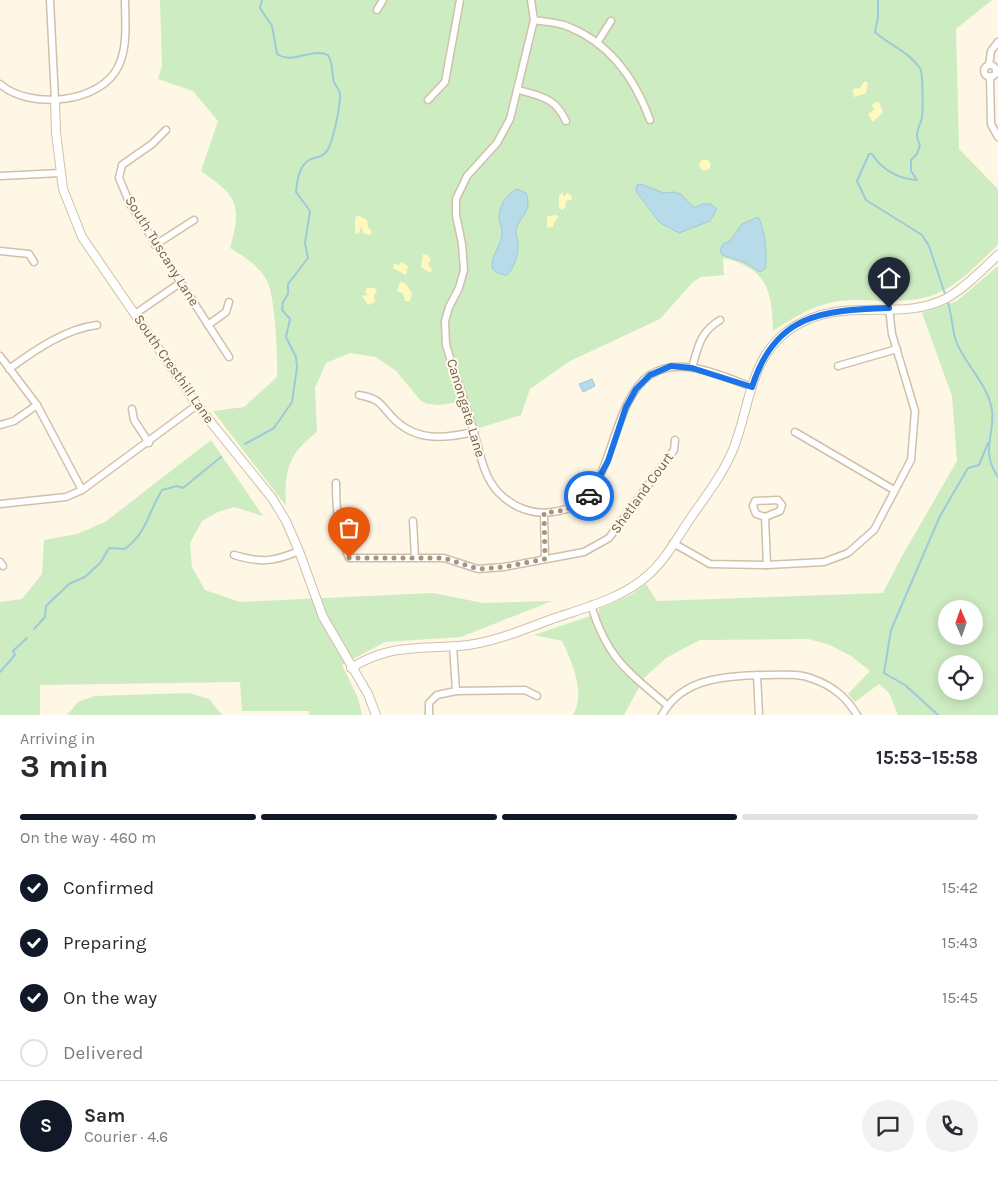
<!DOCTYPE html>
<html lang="en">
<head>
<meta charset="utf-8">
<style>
  body { margin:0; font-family:Karla,sans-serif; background:#f2f2f3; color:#2b2b33; height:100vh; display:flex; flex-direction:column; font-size:19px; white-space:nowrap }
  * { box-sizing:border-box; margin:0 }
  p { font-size:16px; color:#7c7c81 }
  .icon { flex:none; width:28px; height:28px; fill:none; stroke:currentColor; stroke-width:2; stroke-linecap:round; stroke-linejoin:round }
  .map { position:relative; height:715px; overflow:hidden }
  .details { display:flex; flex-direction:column; background:#fff; flex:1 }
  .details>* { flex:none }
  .needle { width:32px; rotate:358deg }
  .buttons { position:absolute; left:938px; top:600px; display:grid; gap:10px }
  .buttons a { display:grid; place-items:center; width:45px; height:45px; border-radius:50%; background:#fff; box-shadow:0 2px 12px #0003; font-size:25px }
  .pin { position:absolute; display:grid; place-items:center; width:42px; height:42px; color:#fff; margin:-51px -21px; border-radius:50% 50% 50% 0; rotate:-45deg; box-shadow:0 0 5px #0007 }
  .pin .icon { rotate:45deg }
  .courier { position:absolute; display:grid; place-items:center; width:50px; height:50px; margin:-25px; border:4px solid #1a73e8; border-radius:50%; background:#fff; color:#222; box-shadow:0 1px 6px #0007 }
  .head em { font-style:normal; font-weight:700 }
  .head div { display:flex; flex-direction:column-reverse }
  .head { display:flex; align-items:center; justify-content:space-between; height:85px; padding:0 20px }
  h1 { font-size:32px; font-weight:700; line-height:38px }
  .bar { display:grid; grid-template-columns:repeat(4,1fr); gap:8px 5px; align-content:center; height:60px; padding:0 20px }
  .bar i { height:6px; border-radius:4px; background:#e1e1e2 }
  .bar .selected { background:#111827 }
  .bar p { grid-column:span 4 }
  .line { display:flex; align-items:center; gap:12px; padding:0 20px; border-top:1px solid #e1e1e2 }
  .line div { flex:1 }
  .round { display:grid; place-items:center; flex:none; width:52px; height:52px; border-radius:26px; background:#f2f2f3 }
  ol { padding:0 20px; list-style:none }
  li { display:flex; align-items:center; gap:15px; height:55px }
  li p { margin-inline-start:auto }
  li .icon { padding:5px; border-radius:50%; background:#111827; color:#fff; stroke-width:4 }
  li:last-child { color:#7c7c81 }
  li i { width:28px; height:28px; border:2px solid #e1e1e2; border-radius:50% }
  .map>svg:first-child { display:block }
  .green { fill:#ceecc2; fill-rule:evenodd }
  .sand { fill:#fff9be }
  .water { fill:#b8dbe9; stroke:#9dcadb }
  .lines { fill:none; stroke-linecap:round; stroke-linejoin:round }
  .stream { stroke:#9dcadb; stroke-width:2 }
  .minor-casing { stroke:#d0c0aa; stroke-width:9 }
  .tertiary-casing { stroke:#d0c0aa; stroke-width:10 }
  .minor { stroke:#fff; stroke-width:6 }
  .tertiary { stroke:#fff; stroke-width:8 }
  .done { stroke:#a7957f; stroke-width:5; stroke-dasharray:0 9 }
  .route { stroke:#1a73e8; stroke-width:6 }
  .labels { text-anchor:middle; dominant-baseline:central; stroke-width:4; stroke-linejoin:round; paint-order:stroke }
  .street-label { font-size:14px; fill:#786048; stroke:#fffaed }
</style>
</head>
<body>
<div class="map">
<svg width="998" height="715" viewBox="0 0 998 715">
  <rect width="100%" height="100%" fill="#fef7e5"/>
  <g class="green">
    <path d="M160,0h832l-36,29 3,120 39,40v56c-18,16 -36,38 -60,48 -31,14 -66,4 -99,8 -26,4 -45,16 -66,30 -1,-41 -6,-63 -50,-73l1,17 -23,2 -8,5 -33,37 -90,42 -40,28 -9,26 -42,13 -21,-26 -18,3 -12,-1 -7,-3 -25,-30 -20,-14 -26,-4 -24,10 -11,25 2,44c-29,22 -33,39 -31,74l-73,-95 31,-4 33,-30c1,-18 -2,-82 -10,-96 -9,-16 -22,-24 -37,-33 13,-45 6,-52 -29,-77l17,-50 -25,-30 -35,-12 4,-13z"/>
    <path d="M998,266v449h-100l-9,-22 -10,-9 -24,18 -7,-8 22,-23 -19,-15 -21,-11 -22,-6 -108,1 -34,18 -22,20 -20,37h-51c13,-22 -1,-53 -11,-74l-28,-6 65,-22v-4l32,-14 15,-11 11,17 226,-8 19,-37 55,-95 -5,-65 -30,-83 35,-12zM946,609h28v27h-28zM946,664h28v27h-28z"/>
    <path d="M211,440l52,76 -29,-9 -16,5 -16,9 -12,22 2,24 13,23 35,12 193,-9 50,10 69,-2 -91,36 -76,5 -43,23 16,33 4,17h-53v-4h-67l-2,-29 -200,3v30h-40v-113l22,-3 20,-25 2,-34 33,-6 28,-12z"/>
    <path d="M189,693l20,6 13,16h-155l11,-13 16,-6z"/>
  </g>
  <g class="sand">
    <path d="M865,81l3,2 -2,10 -12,4 -1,-8 7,-1z"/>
    <path d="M875,102h4l4,10 -10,10 -5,-8 6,-4 -2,-5z"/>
    <circle cx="705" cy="165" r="5.5"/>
    <path d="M562,192l2,5 3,-4 5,3 -1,4 -5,1 -1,7 -3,2 -3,-3v-11z"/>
    <path d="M357,215l10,5 1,7 4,5 -2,3 -7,-2 -2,-7 -2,8 -4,-1v-13z"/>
    <path d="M557,215l1,3 -4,4 -1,5 -6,1v-12z"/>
    <path d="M423,254l4,1 4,4 -3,5 4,6 -2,3 -9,-6z"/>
    <path d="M401,262l7,4 -2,9 -13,-7 1,-4 5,1z"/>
    <path d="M400,282l5,1 7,10 -2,8h-5l-2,-8 -6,-2z"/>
    <path d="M367,288h8l2,3 -3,4 1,7 -7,3 -6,-9 6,-1 -3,-3z"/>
  </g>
  <g class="water">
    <path d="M641,184l23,9 10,-1 7,2 13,14 8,-4h9l6,5 -7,12 -31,12 -20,-11 -23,-31 1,-6z"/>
    <path d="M517,189l9,4c7,20 -6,21 -10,37 0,3 1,8 2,11 1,12 -3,26 -11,34 -6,0 -11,-2 -15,-7 -1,-13 9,-22 10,-34 1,-5 -3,-11 -3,-16 0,-13 7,-23 18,-29z"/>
    <path d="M758,217c7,10 10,41 7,52l-5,3 -16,-10 -22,-7 -2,-5 3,-6 7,-3 12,-17z"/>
    <path d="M592,379l3,7 -12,6 -4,-8z"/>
  </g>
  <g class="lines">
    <g class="stream">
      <path d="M878,0v17l-3,15c14,13 34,20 45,36 3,4 3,42 2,49 -2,11 -9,17 -2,28l-3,9 -6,6v11l6,9c-18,-1 -35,-10 -45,-26h-3l-12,27 9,19 56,35 7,11 16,48"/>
      <path d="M948,303c4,13 4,26 8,38 9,24 32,43 36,69 3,25 -12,41 6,67"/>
      <path d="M245,444l29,-16 18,-26 5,-35 -1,-10 -10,-20 4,-18 -8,-9 1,-8 5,-8v-10l20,-26 -3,-15 5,-32 -14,-19c1,-11 3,-26 13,-32 6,-3 12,-2 17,-8 7,-8 14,-45 14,-57 0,-6 -4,-8 -6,-13 -3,-9 0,-17 -6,-27 -17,-8 -34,10 -51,-1l-5,-28 -12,-18 2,-8"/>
      <path d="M34,629l11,-12 1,-11 23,-22 16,-7 16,-15 8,-14 16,1c22,-17 23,-36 37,-59l15,-4 6,2 38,-31"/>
      <path d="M0,672l15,-17 -2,-4 14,-13"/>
      <path d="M938,715l-33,-30 -21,-12 7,-43 49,-114 28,-48 11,-3 9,-22"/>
    </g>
    <g class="minor-casing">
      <g id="minor">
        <path d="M50,0l5,100"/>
        <path d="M531,0l3,20 -24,99 -13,24 -30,33 -11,23v16l6,29 2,26 -5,18 -10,19 -4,14 1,24c9,29 19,58 28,87 6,20 9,44 24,60 14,15 34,23 54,20 18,-2 34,-9 43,-26 18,-31 25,-91 55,-111 30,-20 72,1 102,12"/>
        <path d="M377,10l6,-10"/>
        <path d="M534,20c11,2 25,2 35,7 42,17 66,52 81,93"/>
        <path d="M597,43l14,-22"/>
        <path d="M989,65l2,-14 7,-9"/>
        <circle cx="990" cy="71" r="6"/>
        <path d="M990,76l1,48 7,13"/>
        <path d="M0,84c29,26 102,20 119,-19 9,-20 6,-44 6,-65"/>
        <path d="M519,90c22,7 36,7 47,31"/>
        <path d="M428,100l17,-18 15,-82"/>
        <path d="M166,130l-14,14 -30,21 -3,13 11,26 99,153"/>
        <path d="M0,176l61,-3"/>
        <path d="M155,245l39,-25"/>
        <path d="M0,251l29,3 5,8"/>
        <path d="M135,314l45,-31"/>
        <path d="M208,325l18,-13 3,-10"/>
        <path d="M0,356l37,49 45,85"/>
        <path d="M838,366l59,-17"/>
        <path d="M692,368c6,-21 8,-36 28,-48"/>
        <path d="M9,369c26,-19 56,-40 88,-44"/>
        <path d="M359,395c25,5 20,10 37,26 23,21 50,17 78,11"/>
        <path d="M132,409l2,11 15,23"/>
        <path d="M0,425l14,-4 23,-16"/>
        <path d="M795,432l99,58"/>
        <path d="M588,481l7,6"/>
        <path d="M336,483c0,27 2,50 13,75h95l34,11 26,-2 80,-15 25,-14 65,-88 1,-10"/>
        <path d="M0,504l66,-7 16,-7 115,-85"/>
        <path d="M544,513l1,46"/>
        <path d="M765,517l-9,-3 -3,-8 2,-5 23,-1 4,5 -2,6 -15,6 2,48"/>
        <path d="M413,521l2,37"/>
        <path d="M673,543l37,21 57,1 57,-3 24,-9 26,-23 37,-70 4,-49 -23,-77 -3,-26"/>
        <path d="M234,555c27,8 39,7 65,-4"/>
        <path d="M0,562l3,4"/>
        <path d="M591,605c16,53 36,66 76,100"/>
        <path d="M453,646l3,45"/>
        <path d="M757,675l2,40"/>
        <path d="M429,715v-12l8,-8 19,-4 69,-1 12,6"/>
        <path d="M662,715c21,-39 67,-39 106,-40 15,0 31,-2 45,4 20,7 33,18 44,36"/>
      </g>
    </g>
    <g class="tertiary-casing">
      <g id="tertiary">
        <path d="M55,100l1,33 7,56 19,48 115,168 75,93 14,23 13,30 24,66 45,77 8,21"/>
        <path d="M351,668c42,-26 71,-18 117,-23 29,-4 57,-16 84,-26 32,-11 69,-20 95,-43 19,-16 31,-40 45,-60 14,-20 30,-41 40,-64 18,-42 16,-93 57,-122 52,-37 109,-6 158,-32 19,-11 35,-28 51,-43"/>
      </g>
    </g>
    <use href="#minor" class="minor"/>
    <use href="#tertiary" class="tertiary"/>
  </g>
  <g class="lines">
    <path class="done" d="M349,558h95l34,11 26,-2 41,-8 -1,-46 22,-3 23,-14"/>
    <path class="route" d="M589,496l19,-35 18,-54 10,-18 14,-14 21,-9 21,2 60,19c23,-73 70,-77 137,-79"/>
  </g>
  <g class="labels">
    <g class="street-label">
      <text transform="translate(162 251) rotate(58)">South Tuscany Lane</text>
      <text transform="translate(174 369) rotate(55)">South Cresthill Lane</text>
      <text transform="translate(466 408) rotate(73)">Canongate Lane</text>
      <text transform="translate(642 493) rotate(-54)">Shetland Court</text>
    </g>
  </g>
</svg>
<div class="buttons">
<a><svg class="needle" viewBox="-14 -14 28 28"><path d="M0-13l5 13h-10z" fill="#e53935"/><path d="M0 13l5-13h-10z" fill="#7c7c81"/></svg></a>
<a><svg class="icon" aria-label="locate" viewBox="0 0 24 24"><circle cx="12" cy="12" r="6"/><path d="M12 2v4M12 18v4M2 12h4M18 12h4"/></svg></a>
</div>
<div class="pin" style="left:349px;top:558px;background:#ea580c"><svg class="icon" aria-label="bag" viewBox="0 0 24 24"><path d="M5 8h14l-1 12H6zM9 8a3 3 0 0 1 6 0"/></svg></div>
<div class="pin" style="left:889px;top:308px;background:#1f2937"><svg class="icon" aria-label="home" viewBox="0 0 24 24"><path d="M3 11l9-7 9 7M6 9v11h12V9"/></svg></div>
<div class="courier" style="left:589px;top:496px"><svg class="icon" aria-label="car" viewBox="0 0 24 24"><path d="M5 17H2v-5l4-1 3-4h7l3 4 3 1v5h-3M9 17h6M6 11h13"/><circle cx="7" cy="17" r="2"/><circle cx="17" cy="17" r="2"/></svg></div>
</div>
<section class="details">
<div class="head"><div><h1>3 min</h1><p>Arriving in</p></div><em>15:53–15:58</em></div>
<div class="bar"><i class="selected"></i><i class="selected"></i><i class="selected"></i><i></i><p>On the way · 460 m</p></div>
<ol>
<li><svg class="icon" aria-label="check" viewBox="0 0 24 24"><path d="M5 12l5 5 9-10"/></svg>Confirmed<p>15:42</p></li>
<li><svg class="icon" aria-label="check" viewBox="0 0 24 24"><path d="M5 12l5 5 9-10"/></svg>Preparing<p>15:43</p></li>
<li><svg class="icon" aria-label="check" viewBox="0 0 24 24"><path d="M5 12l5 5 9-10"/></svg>On the way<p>15:45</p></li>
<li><i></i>Delivered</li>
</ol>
<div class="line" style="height:90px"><b class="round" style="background:#111827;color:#fff">S</b><div><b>Sam</b><p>Courier · 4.6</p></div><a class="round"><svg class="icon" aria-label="chat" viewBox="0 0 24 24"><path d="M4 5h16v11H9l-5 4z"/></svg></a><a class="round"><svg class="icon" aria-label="phone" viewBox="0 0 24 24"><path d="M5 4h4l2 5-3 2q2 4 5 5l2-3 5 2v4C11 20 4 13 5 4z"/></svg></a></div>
</section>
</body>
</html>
